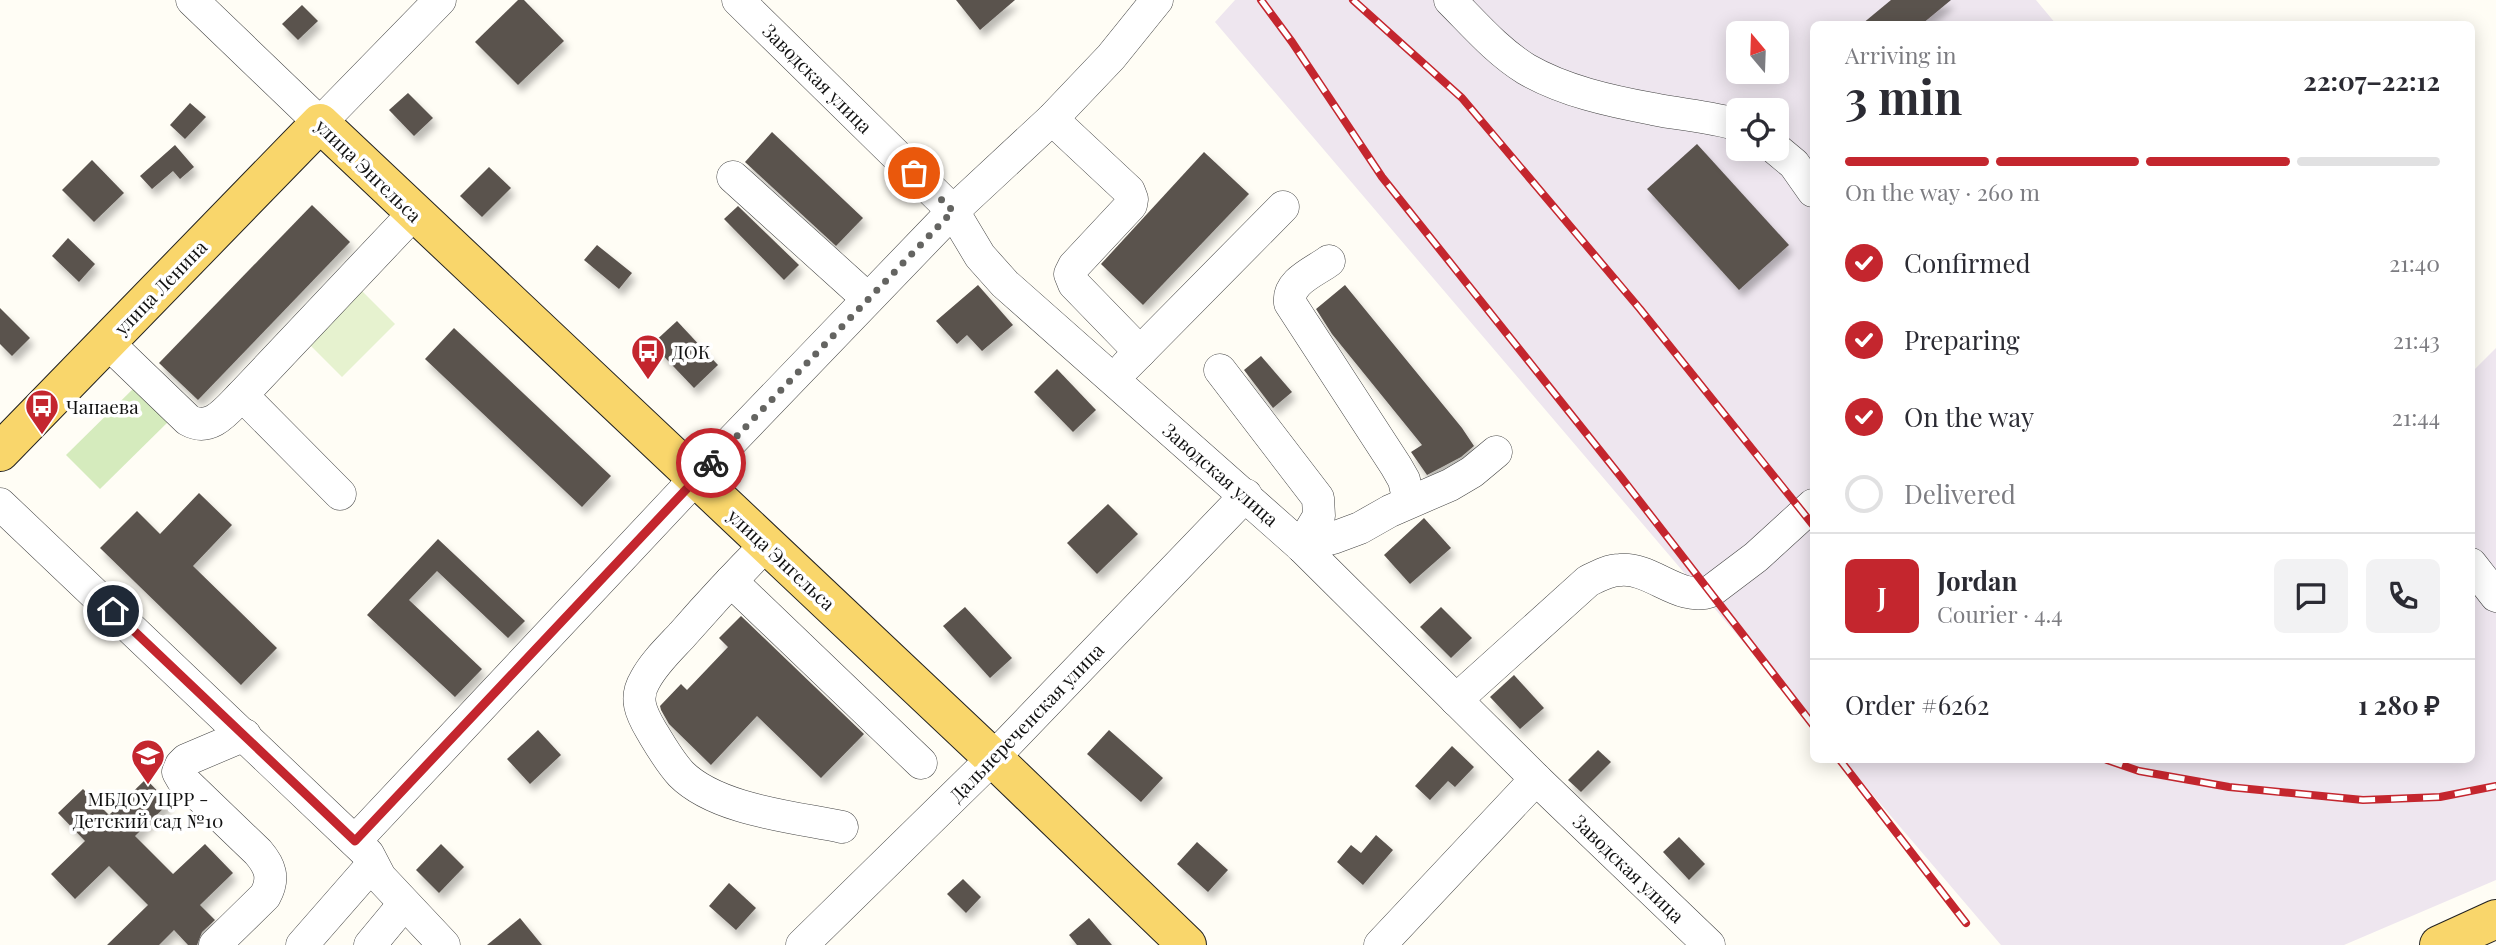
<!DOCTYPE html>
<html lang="en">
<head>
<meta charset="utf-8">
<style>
  body { margin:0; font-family:"Playfair Display",serif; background:#f2f2f3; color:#2b2b33; height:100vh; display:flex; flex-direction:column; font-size:26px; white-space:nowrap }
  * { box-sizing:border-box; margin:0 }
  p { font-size:23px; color:#7c7c81 }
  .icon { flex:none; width:38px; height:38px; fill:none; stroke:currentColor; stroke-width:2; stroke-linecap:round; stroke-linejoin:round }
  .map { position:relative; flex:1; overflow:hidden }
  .sheet { position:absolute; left:1810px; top:21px; width:665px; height:742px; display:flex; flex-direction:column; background:#fff; border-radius:10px; box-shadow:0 4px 18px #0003 }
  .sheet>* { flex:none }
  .needle { width:46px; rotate:341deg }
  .controls { position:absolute; left:1726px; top:21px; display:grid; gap:14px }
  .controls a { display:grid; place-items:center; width:63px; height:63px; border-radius:10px; background:#fff; box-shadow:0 4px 18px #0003; font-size:35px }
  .pin { position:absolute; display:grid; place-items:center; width:60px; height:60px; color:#fff; margin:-30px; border:4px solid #fff; border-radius:50%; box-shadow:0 2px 7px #0007 }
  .courier { position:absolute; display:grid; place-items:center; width:70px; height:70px; margin:-35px; border:5px solid #c4262e; border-radius:50%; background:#fff; color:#222; box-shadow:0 2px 9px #0007 }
  .head em { font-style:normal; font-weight:700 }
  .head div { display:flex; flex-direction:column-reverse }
  .head { display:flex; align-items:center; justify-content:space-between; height:119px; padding:0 35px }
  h1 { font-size:46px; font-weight:700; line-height:52px }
  .bar { display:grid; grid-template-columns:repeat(4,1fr); gap:10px 7px; align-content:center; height:84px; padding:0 35px }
  .bar i { height:9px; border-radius:5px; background:#e1e1e2 }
  .bar .on { background:#c4262e }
  .bar p { grid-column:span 4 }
  .line { display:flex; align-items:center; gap:18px; padding:0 35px; border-top:2px solid #e1e1e2 }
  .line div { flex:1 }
  .round { display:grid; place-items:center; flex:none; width:74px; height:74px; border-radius:10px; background:#f2f2f3 }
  ol { padding:0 35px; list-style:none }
  li { display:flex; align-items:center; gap:21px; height:77px }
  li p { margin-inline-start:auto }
  li .icon { padding:7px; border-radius:50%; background:#c4262e; color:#fff; stroke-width:4 }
  li:last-child { color:#7c7c81 }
  li i { width:38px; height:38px; border:4px solid #e1e1e2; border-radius:50% }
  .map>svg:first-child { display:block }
  .industrial { fill:#eee6ef; fill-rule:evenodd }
  .green { fill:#d5ebbd }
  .pitch { fill:#e6f2cf }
  .building { fill:#5a524d; filter:url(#shadow) }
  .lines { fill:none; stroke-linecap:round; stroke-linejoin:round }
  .minor-casing { stroke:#444; stroke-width:33 }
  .major-casing { stroke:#222; stroke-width:40 }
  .minor { stroke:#fff; stroke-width:32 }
  .major { stroke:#f9d66b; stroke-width:38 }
  .rail-casing { stroke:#c4262e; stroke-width:8 }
  .rail { stroke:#fff; stroke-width:5; stroke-dasharray:16; stroke-linecap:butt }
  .done { stroke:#646461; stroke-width:7; stroke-dasharray:0 12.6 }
  .route { stroke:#c4262e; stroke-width:9 }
  .labels { text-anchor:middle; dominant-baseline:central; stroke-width:7; stroke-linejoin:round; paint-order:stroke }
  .street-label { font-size:19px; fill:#111; stroke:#fff }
  .poi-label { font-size:19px; fill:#111; stroke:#fff; text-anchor:start }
</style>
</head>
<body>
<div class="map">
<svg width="2496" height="945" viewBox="0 0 2496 945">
  <defs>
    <filter id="shadow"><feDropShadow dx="4" dy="7" stdDeviation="3.5" flood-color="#0004"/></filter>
  </defs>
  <rect width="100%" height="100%" fill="#fffdf5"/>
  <g class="industrial">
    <path d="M1235,0h801l20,24h-243v700l-598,-702zM1738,33h38v39h-38zM1738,110h38v39h-38z"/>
    <path d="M2496,348v532l-152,65h-343l-158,-185h628v-387z"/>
  </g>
  <path class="green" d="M138,384l34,34 -72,71 -34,-34z"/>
  <path class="pitch" d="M362,291l33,33 -53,53 -33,-33z"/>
  <g class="building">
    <path d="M518,0h6l40,41 -46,44 -43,-43z"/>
    <path d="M956,0h59l-35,30z"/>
    <path d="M1891,0h60l-29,24h-60z"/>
    <path d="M302,5l16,16 -20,19 -16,-16z"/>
    <path d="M408,93l25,25 -19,18 -25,-26z"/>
    <path d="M190,103l16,14 -21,22 -15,-14z"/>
    <path d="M772,132l91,86 -27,28 -91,-84z"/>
    <path d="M1697,144l92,101 -50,45 -92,-101z"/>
    <path d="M175,145l19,22 -14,12 -7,-8 -21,18 -12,-13z"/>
    <path d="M1204,152l45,42 -106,111 -42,-41z"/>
    <path d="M92,160l32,33 -30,29 -32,-32z"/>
    <path d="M489,167l22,21 -29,29 -22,-21z"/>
    <path d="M312,205l38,37 -152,158 -39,-37z"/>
    <path d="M738,206l61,59 -15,15 -60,-61z"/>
    <path d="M68,238l27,26 -16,18 -27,-26z"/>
    <path d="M597,245l35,28 -13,16 -35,-29z"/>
    <path d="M978,285l35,40 -31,26 -15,-16 -10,9 -21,-23z"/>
    <path d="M1345,285l117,143 12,18 -13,11 -34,18 -16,-23 11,-7 -90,-111 -16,-25z"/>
    <path d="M0,308l30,30 -18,18 -12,-12z"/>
    <path d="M677,321l41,44 -24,23 -42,-44z"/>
    <path d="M454,328l157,148 -29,31 -157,-148z"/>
    <path d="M1261,356l31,36 -19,16 -29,-38z"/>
    <path d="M1057,369l39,41 -23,22 -39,-40z"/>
    <path d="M199,493l33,32 -39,41 84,82 -36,37 -141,-137 37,-37 23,23z"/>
    <path d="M1108,504l30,30 -41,40 -30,-31z"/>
    <path d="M1424,518l27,30 -41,36 -26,-29z"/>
    <path d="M438,539l87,82 -17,17 -71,-67 -28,29 73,69 -27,28 -88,-82z"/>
    <path d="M965,607l47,51 -22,20 -47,-52z"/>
    <path d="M1441,607l31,31 -21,20 -31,-31z"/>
    <path d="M741,616l123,118 -43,44 -64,-62 -46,49 -42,-41 -8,-14 -1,-4 21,-22 6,6 41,-43 -9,-9z"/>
    <path d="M1514,675l30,33 -24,21 -30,-32z"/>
    <path d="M538,730l23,25 -31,29 -23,-25z"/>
    <path d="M1109,730l54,48 -22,24 -54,-48z"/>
    <path d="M1452,746l22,21 -19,20 -7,-6 -18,19 -15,-14z"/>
    <path d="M1598,750l13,12 -30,30 -13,-12z"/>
    <path d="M146,779l23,24 -34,33 38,38 32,-30 28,29 -33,32 15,15 -13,12 -5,13h-9l-14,-15 -15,15h-52l41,-40 -39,-39 -34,33 -24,-25 34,-33 -27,-28 25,-24 26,26z"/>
    <path d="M1376,835l17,15 -30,35 -26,-23 14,-17 10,8z"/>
    <path d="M1679,837l26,27 -16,16 -26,-28z"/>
    <path d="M1197,842l31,28 -20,22 -31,-28z"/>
    <path d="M441,844l23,23 -25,26 -23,-23z"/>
    <path d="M963,879l18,18 -15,16 -19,-19z"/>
    <path d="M729,883l27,25 -20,22 -27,-24z"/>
    <path d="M520,918l22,27h-55z"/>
    <path d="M1089,918l23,27h-35l-8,-10z"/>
  </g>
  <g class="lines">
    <g class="minor-casing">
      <g id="minor">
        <path d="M192,0l128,123 120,-123"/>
        <path d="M738,0l215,211 27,45 25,28 296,262 235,233 173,166"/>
        <path d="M1450,0c24,24 47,51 76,69 38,22 84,32 127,40 28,6 57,7 85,16"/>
        <path d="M1052,119l77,72 3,8 -1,6 -57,61 -4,8 4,10 66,68"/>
        <path d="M1776,149l18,15 19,27"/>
        <path d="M733,177l135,122"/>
        <path d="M1329,261c-15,11 -42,21 -39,42l106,163 8,14 5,22"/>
        <path d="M107,342l81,78c23,13 39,-10 54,-25l172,-182"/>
        <path d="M1126,366l157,-159"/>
        <path d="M1220,370l98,128 1,18 -18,30"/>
        <path d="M242,395l98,99"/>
        <path d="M0,504l368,350 12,23 64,68"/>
        <path d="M766,545c-29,29 -57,59 -84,90 -13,14 -28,28 -37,45 -11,18 -4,33 6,50 9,15 18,31 30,44 36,36 113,43 161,53"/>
        <path d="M1301,546l32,-8 27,-10 30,-17 60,-26 22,-13 24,-20"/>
        <path d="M2471,564l25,32"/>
        <path d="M731,581l190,182"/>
        <path d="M1456,700l132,-119c10,-5 21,-11 32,-11 32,-3 60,33 91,21l45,-34 57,-52"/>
        <path d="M355,841l341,-363 257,-267 99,-92 59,-62 46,-57"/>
        <path d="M215,945l50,-49c10,-18 5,-30 -7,-44l-76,-73 -4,-7 3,-7 5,-5 59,-25"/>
        <path d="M302,945l70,-80"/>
        <path d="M370,945l34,-41"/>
        <path d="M802,945l191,-187 253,-263"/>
        <path d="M1380,945l156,-166"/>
      </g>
    </g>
    <g class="major-casing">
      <g id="major">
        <path d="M0,452l320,-329 673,635 194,187"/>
        <path d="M2439,945l57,-26"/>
      </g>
    </g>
    <use href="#minor" class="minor"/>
    <use href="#major" class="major"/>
    <g class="rail-casing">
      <g id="rail">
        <path d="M1261,0l31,42 90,135 239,300 192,248"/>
        <path d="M1353,0l109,98 178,211 173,216"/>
        <path d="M1840,760l126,163"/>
        <path d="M2107,760l32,11 90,16 134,13 77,-3 56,-11"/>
      </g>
    </g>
    <use href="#rail" class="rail"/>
  </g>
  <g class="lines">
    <path class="done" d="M711,463l242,-252 -39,-38"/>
    <path class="route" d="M113,611l242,230 356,-378"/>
  </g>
  <defs>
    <g id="bus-pin" transform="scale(1.75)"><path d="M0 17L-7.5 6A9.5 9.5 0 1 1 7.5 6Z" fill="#c4262e" stroke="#fff"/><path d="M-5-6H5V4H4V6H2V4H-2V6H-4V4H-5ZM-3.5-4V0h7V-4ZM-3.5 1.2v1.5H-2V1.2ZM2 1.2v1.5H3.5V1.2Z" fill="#fff"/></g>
    <g id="school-pin" transform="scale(1.75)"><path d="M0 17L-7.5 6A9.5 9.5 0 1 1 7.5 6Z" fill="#c4262e" stroke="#fff"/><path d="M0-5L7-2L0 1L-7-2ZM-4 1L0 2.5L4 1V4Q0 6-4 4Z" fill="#fff"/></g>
  </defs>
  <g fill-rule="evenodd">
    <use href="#bus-pin" x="648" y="351"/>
    <use href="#bus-pin" x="42" y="406"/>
    <use href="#school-pin" x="148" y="756"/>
  </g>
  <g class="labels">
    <g class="street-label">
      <text transform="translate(818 78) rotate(45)">Заводская улица</text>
      <text transform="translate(369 170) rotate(44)">улица Энгельса</text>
      <text transform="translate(160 287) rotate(-46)">улица Ленина</text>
      <text transform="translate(1221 474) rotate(41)">Заводская улица</text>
      <text transform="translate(782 559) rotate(43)">улица Энгельса</text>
      <text transform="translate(1026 722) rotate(-46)">Дальнереченская улица</text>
      <text transform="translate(1629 868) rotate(44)">Заводская улица</text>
    </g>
    <g class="poi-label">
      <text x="672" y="351">ДОК</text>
      <text x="66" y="406">Чапаева</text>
      <text x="148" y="798" text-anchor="middle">МБДОУ ЦРР -<tspan x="148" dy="22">Детский сад №10</tspan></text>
    </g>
  </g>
</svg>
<div class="controls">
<a><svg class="needle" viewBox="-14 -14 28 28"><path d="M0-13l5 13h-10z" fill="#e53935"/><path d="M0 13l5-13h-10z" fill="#7c7c81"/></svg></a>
<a><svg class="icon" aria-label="locate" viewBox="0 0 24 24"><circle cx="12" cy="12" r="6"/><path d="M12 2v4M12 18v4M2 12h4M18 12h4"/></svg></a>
</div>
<div class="pin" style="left:914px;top:173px;background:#ea580c"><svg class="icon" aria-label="bag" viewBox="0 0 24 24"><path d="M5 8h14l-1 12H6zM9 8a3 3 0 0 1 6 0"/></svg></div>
<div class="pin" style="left:113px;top:611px;background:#1f2937"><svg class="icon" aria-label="home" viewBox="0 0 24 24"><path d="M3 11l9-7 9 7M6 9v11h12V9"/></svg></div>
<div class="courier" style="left:711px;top:463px"><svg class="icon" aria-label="bike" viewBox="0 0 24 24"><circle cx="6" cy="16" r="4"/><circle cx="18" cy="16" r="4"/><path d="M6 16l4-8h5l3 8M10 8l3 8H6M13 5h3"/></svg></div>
<section class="sheet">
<div class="head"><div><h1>3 min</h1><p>Arriving in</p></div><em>22:07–22:12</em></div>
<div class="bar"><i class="on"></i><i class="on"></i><i class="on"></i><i></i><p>On the way · 260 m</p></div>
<ol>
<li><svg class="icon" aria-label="check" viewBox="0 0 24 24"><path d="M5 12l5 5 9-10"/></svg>Confirmed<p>21:40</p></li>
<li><svg class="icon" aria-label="check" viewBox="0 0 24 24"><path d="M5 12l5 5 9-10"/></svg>Preparing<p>21:43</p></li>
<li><svg class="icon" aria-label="check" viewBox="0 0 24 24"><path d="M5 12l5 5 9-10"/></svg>On the way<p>21:44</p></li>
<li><i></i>Delivered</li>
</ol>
<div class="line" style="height:126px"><b class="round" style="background:#c4262e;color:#fff">J</b><div><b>Jordan</b><p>Courier · 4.4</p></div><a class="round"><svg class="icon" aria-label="chat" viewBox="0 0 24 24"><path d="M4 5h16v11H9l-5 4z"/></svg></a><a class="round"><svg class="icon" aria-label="phone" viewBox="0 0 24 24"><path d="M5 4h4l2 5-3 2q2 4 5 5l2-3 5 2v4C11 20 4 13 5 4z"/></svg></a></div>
<div class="line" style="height:91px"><div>Order #6262</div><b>1 280 ₽</b></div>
</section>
</div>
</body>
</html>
